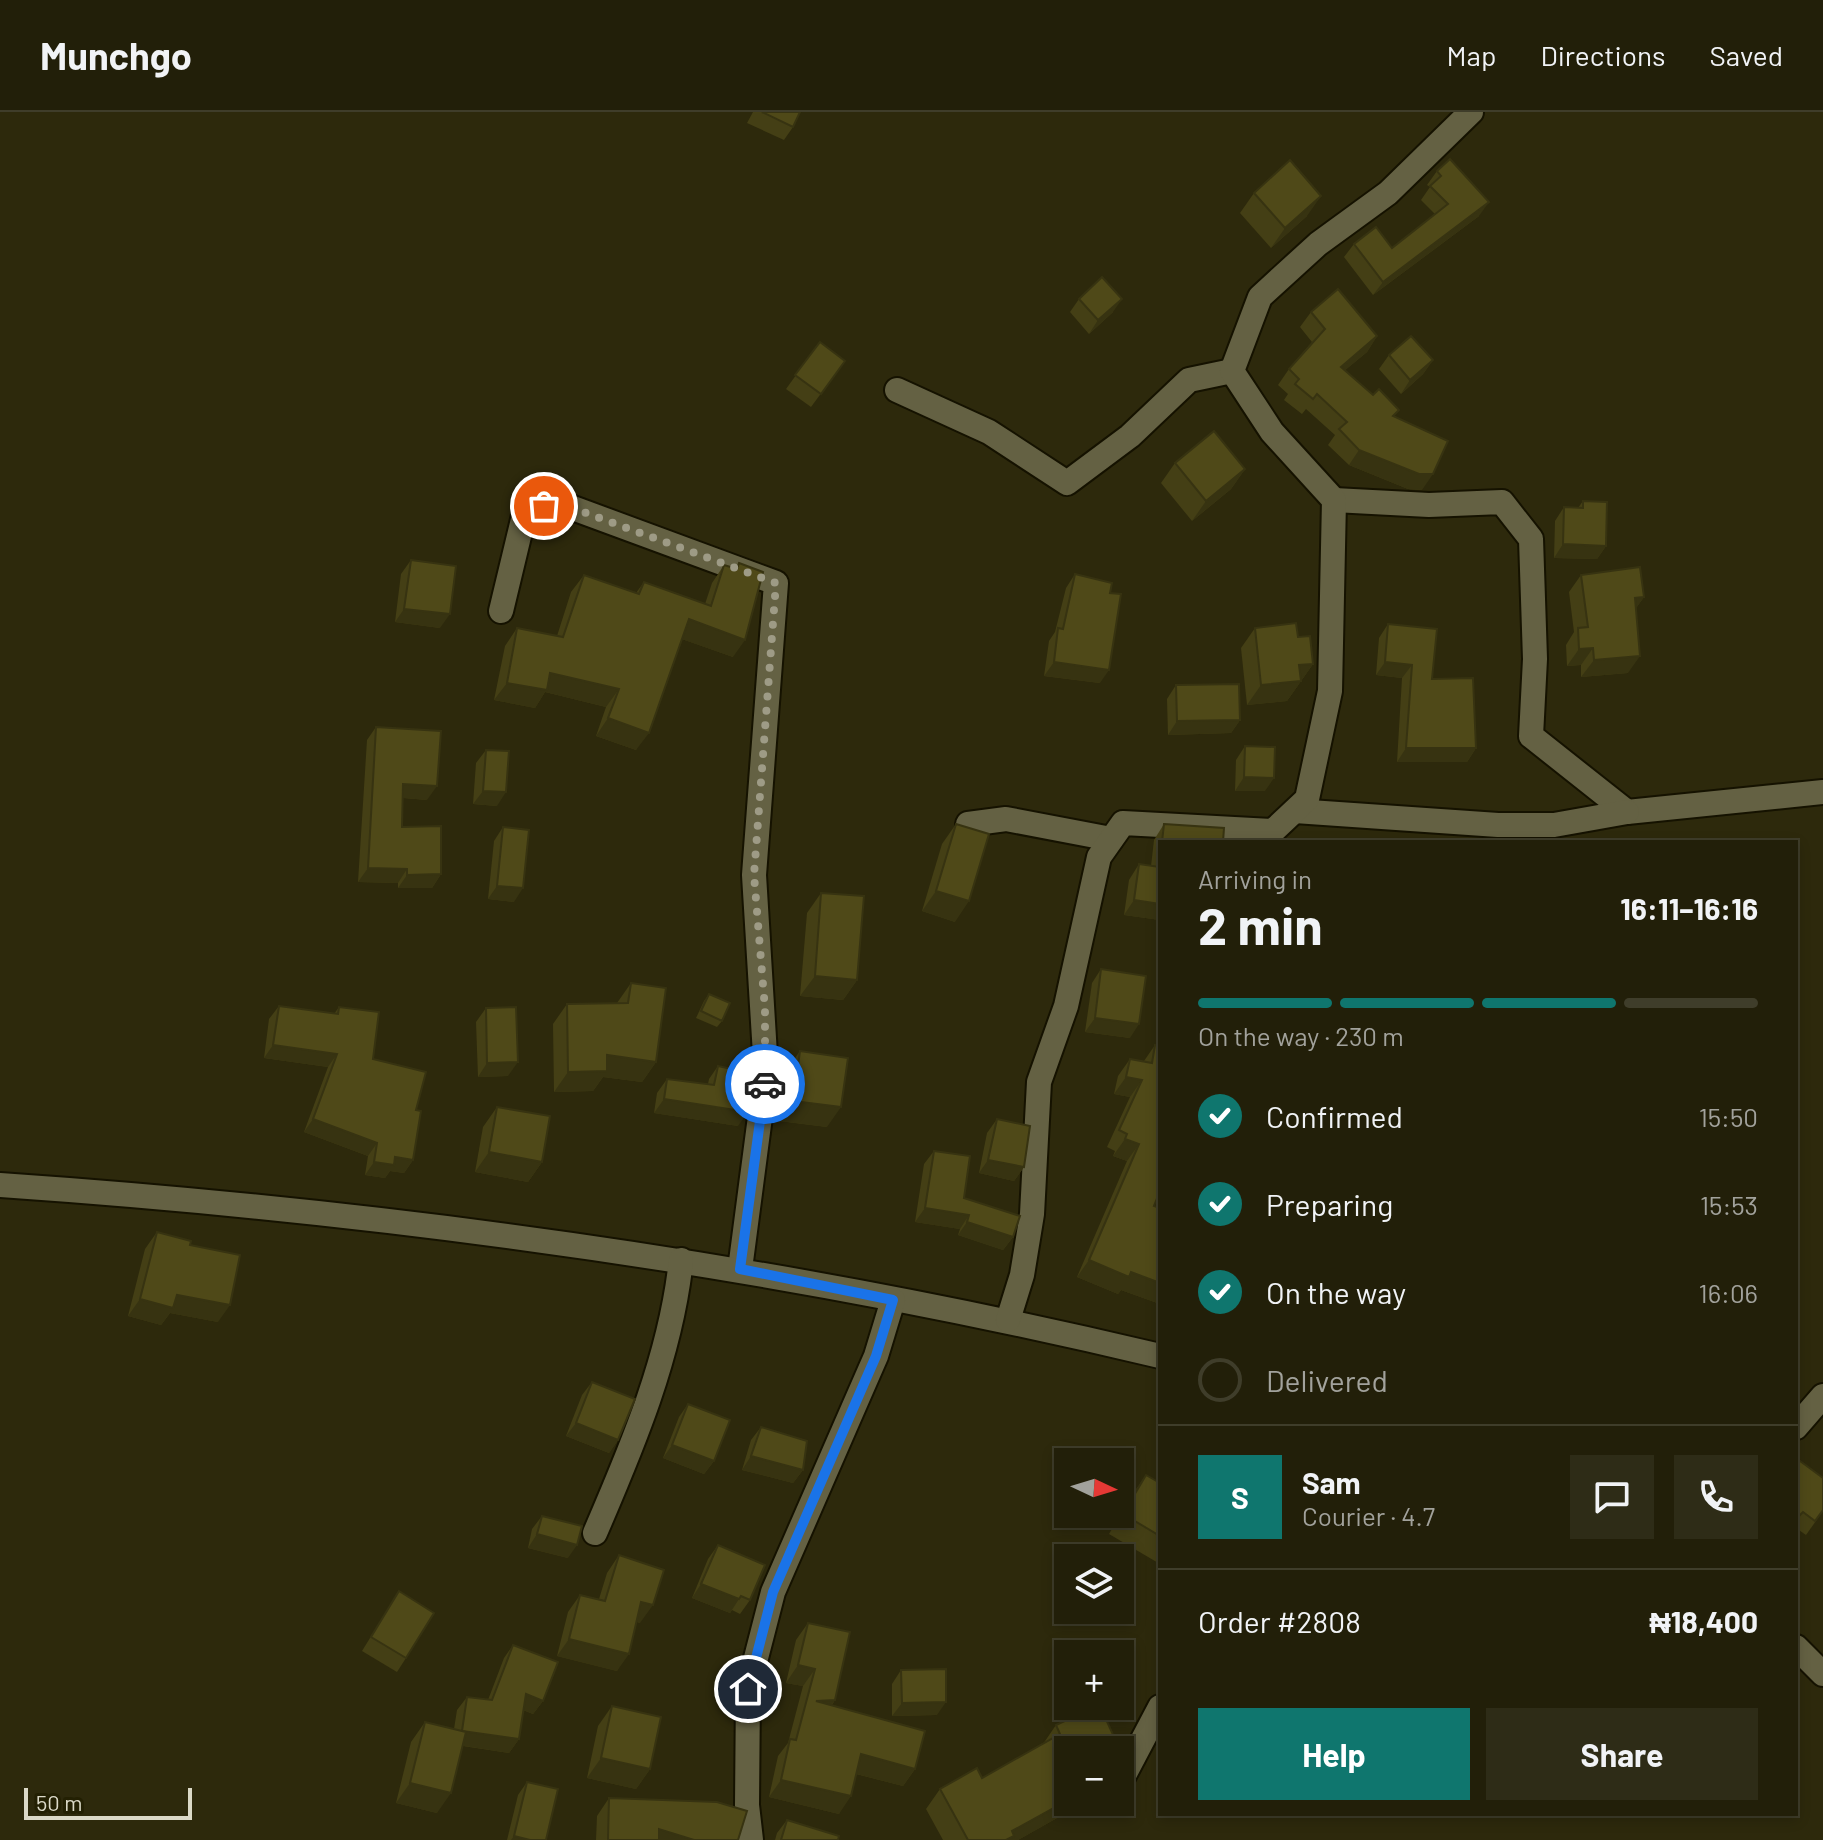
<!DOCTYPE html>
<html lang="en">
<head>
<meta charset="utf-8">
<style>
  body { margin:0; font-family:Barlow,sans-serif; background:#2e2c17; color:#f1f3f6; height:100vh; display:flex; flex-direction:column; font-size:30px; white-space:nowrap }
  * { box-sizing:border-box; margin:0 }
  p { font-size:26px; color:#a2a29c }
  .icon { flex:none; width:44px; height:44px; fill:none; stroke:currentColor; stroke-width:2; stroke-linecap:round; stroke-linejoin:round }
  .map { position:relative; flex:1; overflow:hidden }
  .details { position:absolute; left:1158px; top:728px; width:640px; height:976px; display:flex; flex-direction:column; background:#221f09; border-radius:0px; box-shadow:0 4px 12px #0003,0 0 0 2px #3f3d2a }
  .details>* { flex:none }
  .needle { width:52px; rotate:94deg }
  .buttons { position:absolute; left:1054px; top:1336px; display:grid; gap:16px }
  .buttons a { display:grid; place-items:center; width:80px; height:80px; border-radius:0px; background:#221f09; box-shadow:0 4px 12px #0003,0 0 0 2px #3f3d2a; font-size:40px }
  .scale { position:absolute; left:24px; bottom:20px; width:168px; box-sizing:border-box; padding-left:8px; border:4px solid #dbd9c8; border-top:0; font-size:22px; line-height:28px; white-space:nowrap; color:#dbd9c8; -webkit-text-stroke:6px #232003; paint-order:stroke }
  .pin { position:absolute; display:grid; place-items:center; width:68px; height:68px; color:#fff; margin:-34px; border:4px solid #fff; border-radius:50%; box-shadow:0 2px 8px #0007 }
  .courier { position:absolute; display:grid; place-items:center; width:80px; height:80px; margin:-40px; border:6px solid #1a73e8; border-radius:50%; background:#fff; color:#222; box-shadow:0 2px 10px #0007 }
  .summary em { font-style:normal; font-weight:700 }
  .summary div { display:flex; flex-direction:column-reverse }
  .summary { display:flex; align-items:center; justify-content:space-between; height:136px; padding:0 40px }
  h1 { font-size:52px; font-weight:700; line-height:60px }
  .bar { display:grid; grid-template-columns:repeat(4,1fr); gap:12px 8px; align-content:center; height:96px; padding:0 40px }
  .bar i { height:10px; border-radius:6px; background:#3f3d2a }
  .bar .current { background:#0f766e }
  .bar p { grid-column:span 4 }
  .line { display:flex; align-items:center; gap:20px; padding:0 40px; border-top:2px solid #3f3d2a }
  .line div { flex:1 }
  .round { display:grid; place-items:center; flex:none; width:84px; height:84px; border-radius:0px; background:#2e2c17 }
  ol { padding:0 40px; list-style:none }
  li { display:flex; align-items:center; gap:24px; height:88px }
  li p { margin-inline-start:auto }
  li .icon { padding:8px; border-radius:50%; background:#0f766e; color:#fff; stroke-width:4 }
  li:last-child { color:#a2a29c }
  li i { width:44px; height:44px; border:4px solid #3f3d2a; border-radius:50% }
  .action { display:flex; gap:16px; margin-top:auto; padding:16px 40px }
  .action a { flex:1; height:92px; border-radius:0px; background:#0f766e; color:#fff; font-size:32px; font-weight:700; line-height:92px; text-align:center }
  .action a+a { background:#2e2c17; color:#f1f3f6 }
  header { display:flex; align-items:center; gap:48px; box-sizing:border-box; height:112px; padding:0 40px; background:#221f09; border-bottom:2px solid #3f3d2a }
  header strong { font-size:38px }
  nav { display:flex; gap:44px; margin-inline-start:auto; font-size:28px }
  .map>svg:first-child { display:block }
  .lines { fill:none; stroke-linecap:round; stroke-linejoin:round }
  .minor-casing { stroke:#151200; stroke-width:28 }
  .minor { stroke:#646143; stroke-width:24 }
  .wall { fill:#443f15 }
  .shaded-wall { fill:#373311 }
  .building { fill:#4f4918; stroke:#373311; stroke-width:2 }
  .done { stroke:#9e9b86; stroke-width:8; stroke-dasharray:0 14.4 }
  .route { stroke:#1a73e8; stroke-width:10 }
</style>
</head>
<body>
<header>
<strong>Munchgo</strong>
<nav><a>Map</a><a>Directions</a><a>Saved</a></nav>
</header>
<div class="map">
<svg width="1823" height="1728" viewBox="0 0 1823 1728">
  <rect width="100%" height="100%" fill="#2d290c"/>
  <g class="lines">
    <g class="minor-casing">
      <g id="minor">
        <path d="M897,278l92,42 78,51 63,-47 59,-56 43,-9"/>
        <path d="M1334,388l95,5 73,-3 29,37 4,120 -4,77 96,76 196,-20"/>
        <path d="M501,499l25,-104 36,-3 214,79 -22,292 12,196 -26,198"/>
        <path d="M1295,699l203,14h56l73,-13"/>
        <path d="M968,712l38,-5 105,20"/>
        <path d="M0,1073c391,27 779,80 1160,171"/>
        <path d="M1008,1208l14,-45 10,-61 7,-132 27,-76 33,-149 24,-34 150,8 34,-32 23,-108 4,-191 -62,-68 -40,-61 28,-74 58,-53 70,-51 83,-81"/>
        <path d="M1796,1315l27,-31"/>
        <path d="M595,1421c38,-88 76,-178 86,-273"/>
        <path d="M1796,1535l27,27"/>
        <path d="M1121,1669l39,-74"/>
        <path d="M751,1728l-4,-35 1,-116 25,-97 103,-236 17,-56"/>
      </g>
    </g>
    <use href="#minor" class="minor"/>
  </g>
  <g class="wall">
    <path d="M753,0h47l-7,15 -9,13 -37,-17z"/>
    <path d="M1437,59l42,45 -106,79 -29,-38 10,-13 38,4 43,-34 -14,-14 9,-13 -3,-2z"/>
    <path d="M1254,81l53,23 -36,32 -31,-35z"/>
    <path d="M1079,187l34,13 -24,22 -19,-22z"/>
    <path d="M1311,200l66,24 -10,16 -22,18 49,47 28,73 -14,-1 -59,-24 -21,-20 7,-10 -29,-26 -4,5 -18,-14 4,-6 -10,-9 11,-16 23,-27 -12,-15z"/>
    <path d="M820,230l25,19 -34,46 -25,-18z"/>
    <path d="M1389,243l44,5 -10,14 -22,20 -22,-25z"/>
    <path d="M1175,351l70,6 -14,20 -39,32 -31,-38z"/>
    <path d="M1583,389l23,45 -9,13 -43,-1 1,-37 9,-14 14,1z"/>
    <path d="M411,448l29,68 -45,-6 6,-48z"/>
    <path d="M739,451l-6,94 -51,-18 -46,111 -40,-14 10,-29 -61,-15 -10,16 -41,-8 11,-54 12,-18 40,8 14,-44 13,-17 52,18 8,-11 61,22 7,-21 12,-18 11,4z"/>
    <path d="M1075,462l35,19 -10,90 -56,-7 5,-35 6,-9 11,-44z"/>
    <path d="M1581,463l63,22 -8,11 -8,65 -47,4v-12l-14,1 -1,-21 8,-13 -5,-40z"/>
    <path d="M1388,512l44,55 44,69 -9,14h-70l5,-84 -26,-3 3,-37z"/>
    <path d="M1255,516l43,9 15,27 -26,37 -40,4 -6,-57z"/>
    <path d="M1176,573l64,35 -9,13 -63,2 -1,-36z"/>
    <path d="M376,615l51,73 -24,-2 -1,29 39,47 -9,14h-34v-5l-40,-1 9,-142z"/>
    <path d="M1245,634l20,45h-30l1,-31z"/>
    <path d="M486,638l11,56 -24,-2 3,-41z"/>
    <path d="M956,712l-1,98 -33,-11 20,-67z"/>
    <path d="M1164,712l59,18h-63v78l-36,-5 5,-35 10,-16 12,2 3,-26z"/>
    <path d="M503,715l11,75 -26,-3 6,-58z"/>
    <path d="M821,781l36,87 -14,20 -43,-4 7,-83z"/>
    <path d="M1101,857l29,69 -45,-6 7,-49z"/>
    <path d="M631,871l25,79 -14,20 -39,-5 -10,14 -39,1 -1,-68 14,-20 50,-1z"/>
    <path d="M709,882l13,27 -5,6 -21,-9 8,-17z"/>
    <path d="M279,894l55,8 5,-7 34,52 43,51 -3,50 -9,13 -14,-2 -5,7 -20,-3 3,-19 -64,-24 24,-65 -64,-9 5,-39z"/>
    <path d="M486,896l22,68 -30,1 -2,-55z"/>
    <path d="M1155,933l-1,161 6,2v96l-39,-14 -3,4 -41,-17 50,-116 -14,-5 2,-5 -8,-4 23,-50 -16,-3 4,-18 12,-17 14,2z"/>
    <path d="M800,939l27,76 -48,-6 7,-50z"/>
    <path d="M718,954l20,60 -84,-13 3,-20 10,-14 41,5 1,-5z"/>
    <path d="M497,995l45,55 -14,20 -53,-10 8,-45z"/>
    <path d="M997,1007l27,48 -10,14 -35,-8 8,-40z"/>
    <path d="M934,1039l30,47 49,39 -10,13 -45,-15 2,-6 -45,-7 9,-58z"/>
    <path d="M157,1120l33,13 28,77 -48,-9 -9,12 -33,-9 17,-67z"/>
    <path d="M592,1270l26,58 -9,13 -43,-17 16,-41z"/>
    <path d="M688,1292l26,57 -10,13 -41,-16 16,-41z"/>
    <path d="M761,1315l42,43 -10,13 -51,-13 9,-30z"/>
    <path d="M1796,1346l27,53 -17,24 -10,-7z"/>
    <path d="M1146,1363l14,8v81l-51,-30 23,-39z"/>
    <path d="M542,1404l26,42 -40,-10 4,-19z"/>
    <path d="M718,1433l32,55 -10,14 -8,-4 -2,3 -38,-15 16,-39z"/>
    <path d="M619,1443l21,68 -3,-1 -20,49 -60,-15 11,-44 12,-17 19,4 8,-26z"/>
    <path d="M399,1479l7,67 -9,14 -35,-21z"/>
    <path d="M808,1511l27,77 -3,5 83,64 -12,17 -47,-12 -17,40 -70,-17 9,-41 10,-13 15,-57 -17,-3 10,-43z"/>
    <path d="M513,1533l30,56 -10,13 -10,-4 -4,29 -10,14 -46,-7 -26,67 -41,-10 15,-61 14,-20 29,7 3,-19 10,-13 21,3 16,-42z"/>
    <path d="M901,1558l36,45 -45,1v-32z"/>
    <path d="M612,1594l38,63 -14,20 -49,-11 11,-52z"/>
    <path d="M1056,1613l12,25v40l-11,28 -39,22h-75l-17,-31 14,-20 42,-11 61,-34z"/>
    <path d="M527,1670l19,58h-39l11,-45z"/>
    <path d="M609,1686l129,42h-142l1,-24z"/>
    <path d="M787,1708l51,20h-63l2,-7z"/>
  </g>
  <g class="shaded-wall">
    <path d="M1321,84l-14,20 -36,32 14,-20z"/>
    <path d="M1489,90l-10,14 -106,79 10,-13z"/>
    <path d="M1122,187l-9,13 -24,22 9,-14z"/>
    <path d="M1377,224l-10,16 -36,30 10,-15z"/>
    <path d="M1433,248l-10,14 -22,20 9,-14z"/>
    <path d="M1359,338l74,24 -11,16 -14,-1 -59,-24z"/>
    <path d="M1245,357l-14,20 -39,32 14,-20z"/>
    <path d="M1563,432l43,2 -9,13 -43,-1z"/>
    <path d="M1644,485l-12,17 3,-16z"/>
    <path d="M404,497l46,5 -10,14 -45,-6z"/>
    <path d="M689,507l56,21 -12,17 -57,-20z"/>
    <path d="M1593,536l-12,17 -14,1 12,-17z"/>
    <path d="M1640,544l-12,17 -47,4 13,-17z"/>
    <path d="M1054,550l55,8 -9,13 -56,-7z"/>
    <path d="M1385,550l27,3 -10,13 -26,-3z"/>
    <path d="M1313,552l-26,37 -40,4 14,-20 38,-20z"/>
    <path d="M550,561l69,16 -13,18 -61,-15 -10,16 -41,-8 13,-17z"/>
    <path d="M608,606l41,15 -13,17 -40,-14z"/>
    <path d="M1240,608l-9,13 -63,2 9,-14z"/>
    <path d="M1406,636h70l-9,14h-70z"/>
    <path d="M1244,665l30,1 -9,13h-30z"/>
    <path d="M403,672l34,2 -10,14 -33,-3z"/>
    <path d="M483,679l23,1 -9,14 -24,-2z"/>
    <path d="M368,756l39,1 -9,14 -40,-1z"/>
    <path d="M441,762l-9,14h-34l9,-13z"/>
    <path d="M497,774l26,2 -9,14 -26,-3z"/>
    <path d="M936,779l33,10 -14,21 -33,-11z"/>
    <path d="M1134,788l26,4v16l-36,-5z"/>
    <path d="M815,864l42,4 -14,20 -43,-4z"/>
    <path d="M1095,906l44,6 -9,14 -45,-6z"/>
    <path d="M273,933l64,9 -9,13 -64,-9z"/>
    <path d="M607,943l49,7 -14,20 -39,-5 -10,14 -39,1 14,-20z"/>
    <path d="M518,950l-10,14 -30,1 9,-14z"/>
    <path d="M1126,965l16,3 -12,17 -16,-3z"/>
    <path d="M664,987l84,13 -10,14 -84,-13z"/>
    <path d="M793,989l48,6 -14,20 -48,-6z"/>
    <path d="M313,1007l64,24 -9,13 -64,-24z"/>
    <path d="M1125,1027l14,5 -12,17 -14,-5z"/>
    <path d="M489,1040l53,10 -14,20 -53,-10z"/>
    <path d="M395,1045l18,3 -9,13 -14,-2 -5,7 -20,-3 9,-13z"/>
    <path d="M988,1048l36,7 -10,14 -35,-8z"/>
    <path d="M925,1096l44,7 -9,14 -45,-7z"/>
    <path d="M967,1110l46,15 -10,13 -45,-15z"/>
    <path d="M1089,1148l42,12 29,11v21l-39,-14 -3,4 -41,-17z"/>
    <path d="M177,1183l53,10 -12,17 -48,-9 -9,12 -33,-9 12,-17z"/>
    <path d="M576,1311l42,17 -9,13 -43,-17z"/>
    <path d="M672,1333l42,16 -10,13 -41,-16z"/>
    <path d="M751,1344l52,14 -10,13 -51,-13z"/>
    <path d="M537,1422l40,11 -9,13 -40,-10z"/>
    <path d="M701,1472l38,15 -9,14 -38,-15z"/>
    <path d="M641,1490l12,3 -13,18 -11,-4z"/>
    <path d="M569,1527l60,15 -12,17 -60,-15z"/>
    <path d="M798,1553l17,4 -12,17 -17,-3z"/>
    <path d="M526,1582l17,7 -10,13 -17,-7z"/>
    <path d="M835,1588l-12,18 -7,-17z"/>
    <path d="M946,1590l-9,13 -45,1 10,-13z"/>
    <path d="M462,1619l57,8 -10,14 -57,-9z"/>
    <path d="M861,1642l54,15 -12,17 -54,-14z"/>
    <path d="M601,1646l49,11 -14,20 -49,-11z"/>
    <path d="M1068,1664v14l-21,10 14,-20z"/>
    <path d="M781,1668l70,16 -12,18 -70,-17z"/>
    <path d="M410,1671l41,10 -14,20 -41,-10z"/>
    <path d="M1068,1688v2l-11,16 -39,22h-13l7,-9z"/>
    <path d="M659,1717l35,11h-42z"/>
    <path d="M514,1724l16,4h-19z"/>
  </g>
  <g class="building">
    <path d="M762,0h38l-7,15z"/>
    <path d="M1450,47l39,43 -106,80 -29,-38 22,-17 16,21 56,-44 -18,-18 11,-10 -4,-5z"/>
    <path d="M1290,48l31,36 -36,32 -31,-35z"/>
    <path d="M1102,165l20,22 -24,21 -19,-21z"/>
    <path d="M1338,177l39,47 -36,31 32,28 6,-6 20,21 -6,6 55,25 -15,33h-14l-60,-24 -20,-21 8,-7 -30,-28 -4,5 -18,-15 4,-5 -10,-10 36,-40 -14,-17z"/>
    <path d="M1411,224l22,24 -23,20 -21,-25z"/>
    <path d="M820,230l25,19 -24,33 -26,-19z"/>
    <path d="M1214,319l31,38 -39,32 -31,-38z"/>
    <path d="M1583,389l24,1 -1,44 -43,-2 1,-37 19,1z"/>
    <path d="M411,448l45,6 -6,48 -46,-5z"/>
    <path d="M739,451l24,9 -18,68 -56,-21 -40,114 -41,-15 11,-29 -69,-16 -3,17 -40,-7 10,-55 46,9 21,-62 55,19 5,-12 67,24 13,-41 13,4z"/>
    <path d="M1640,455l4,30 -9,1 5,58 -46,4 -1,-12 -14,1 -1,-21 10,-1 -7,-52z"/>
    <path d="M1075,462l37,9 -2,10 11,1 -12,76 -55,-8 4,-34 5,1z"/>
    <path d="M1296,511l2,14 12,-1 3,28 -14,1 2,16 -40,4 -6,-57z"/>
    <path d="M1388,512l49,5 -5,50 41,-1 3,70h-70l6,-83 -27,-3z"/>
    <path d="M1239,572l1,36 -63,1 -1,-36z"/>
    <path d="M376,615l65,4 -4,55 -34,-2 -1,43 39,-1v48l-34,1v-6l-39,-1z"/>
    <path d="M1245,634l30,1 -1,31 -30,-1z"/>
    <path d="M486,638l23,1 -3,41 -23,-1z"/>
    <path d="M956,712l33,10 -20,67 -33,-10z"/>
    <path d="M1164,712l60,4 -1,14h-61z"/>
    <path d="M503,715l26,3 -6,58 -26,-2z"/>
    <path d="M1139,752l21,3v37l-26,-4z"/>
    <path d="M821,781l43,3 -7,84 -42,-4z"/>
    <path d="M1101,857l45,7 -7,48 -44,-6z"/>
    <path d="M631,871l35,5 -10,74 -49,-7v16l-39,1 -1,-68 61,-1z"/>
    <path d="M709,882l21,9 -8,18 -21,-10z"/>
    <path d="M279,894l59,8 1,-7 40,5 -6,47 53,13 -10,38 5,1 -8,49 -18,-3 -1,8 -20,-3 3,-19 -64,-24 24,-65 -64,-9z"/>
    <path d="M516,895l2,55 -31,1 -1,-55z"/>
    <path d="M1155,933l5,1v145l-6,15 6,2v75l-29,-11 -2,5 -40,-17 50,-116 -14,-5 2,-5 -8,-4 23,-50 -16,-3 4,-18 22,4z"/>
    <path d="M800,939l48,7 -7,49 -48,-6z"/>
    <path d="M718,954l37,8 -7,38 -84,-13 3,-20 47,6z"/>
    <path d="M497,995l53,9 -8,46 -53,-10z"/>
    <path d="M997,1007l33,7 -6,41 -36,-7z"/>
    <path d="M934,1039l36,5 -6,42 56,18 -7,21 -46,-15 2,-7 -44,-7z"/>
    <path d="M157,1120l34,9 -1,4 50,10 -10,50 -53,-10 -4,13 -33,-9z"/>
    <path d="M592,1270l43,17 -17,41 -42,-17z"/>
    <path d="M688,1292l42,16 -16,41 -42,-16z"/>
    <path d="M761,1315l46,14 -4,29 -52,-14z"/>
    <path d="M1796,1346l27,20v32l-8,11 -12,-9 -7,7z"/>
    <path d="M1146,1363l14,8v53l-37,-22z"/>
    <path d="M542,1404l40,10 -5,19 -40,-11z"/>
    <path d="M718,1433l47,20 -15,35 -9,-4 -2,3 -38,-15z"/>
    <path d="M619,1443l45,15 -11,35 -12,-3 -12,52 -60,-15 11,-44 25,6z"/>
    <path d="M1120,1467l6,7 -6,6z"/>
    <path d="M399,1479l35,22 -28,45 -35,-21z"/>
    <path d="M808,1511l42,9 -15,68 -19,1 109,30 -10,38 -54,-15 -10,42 -70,-16 9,-41 6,1 19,-71 -17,-4z"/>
    <path d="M513,1533l45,17 -15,39 -17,-7 -7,45 -57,-8 5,-34 25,3z"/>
    <path d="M946,1557v33l-44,1 -1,-33z"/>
    <path d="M612,1594l49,11 -11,52 -49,-11z"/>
    <path d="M1097,1594h3l20,44h-52v26l-7,4 7,12v8l-56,31 2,5 -8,4h-38l-28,-51 37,-21 5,10 78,-44 -4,-9z"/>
    <path d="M425,1610l41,10 -15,61 -41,-10z"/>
    <path d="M527,1670l31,7 -12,51h-16l-16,-4z"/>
    <path d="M609,1686l108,4 30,9 -9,29h-44l-35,-11v11h-51z"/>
    <path d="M787,1708l52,16 -1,4h-57z"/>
  </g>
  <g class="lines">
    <path class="done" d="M544,394l18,-2 214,79 -22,292 11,134v75"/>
    <path class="route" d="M748,1577l25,-97 103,-236 17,-56 -153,-31 25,-185"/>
  </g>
</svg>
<div class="buttons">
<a><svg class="needle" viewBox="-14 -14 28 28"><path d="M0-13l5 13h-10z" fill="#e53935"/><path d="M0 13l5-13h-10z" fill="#a2a29c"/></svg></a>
<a><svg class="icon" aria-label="layers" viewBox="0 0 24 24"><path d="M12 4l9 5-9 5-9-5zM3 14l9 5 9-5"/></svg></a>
<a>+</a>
<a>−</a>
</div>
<div class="scale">50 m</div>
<div class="pin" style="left:544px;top:394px;background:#ea580c"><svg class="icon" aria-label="bag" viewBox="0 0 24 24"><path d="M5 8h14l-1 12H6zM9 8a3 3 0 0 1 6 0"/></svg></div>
<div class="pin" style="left:748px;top:1577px;background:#1f2937"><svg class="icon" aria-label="home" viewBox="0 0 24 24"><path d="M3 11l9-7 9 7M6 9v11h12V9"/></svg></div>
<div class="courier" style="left:765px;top:972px"><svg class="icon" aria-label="car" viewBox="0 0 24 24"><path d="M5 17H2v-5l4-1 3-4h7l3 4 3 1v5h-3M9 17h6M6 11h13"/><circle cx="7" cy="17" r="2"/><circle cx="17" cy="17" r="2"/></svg></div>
<section class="details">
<div class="summary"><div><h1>2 min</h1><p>Arriving in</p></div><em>16:11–16:16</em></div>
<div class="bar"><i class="current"></i><i class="current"></i><i class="current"></i><i></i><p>On the way · 230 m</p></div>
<ol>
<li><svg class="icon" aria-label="check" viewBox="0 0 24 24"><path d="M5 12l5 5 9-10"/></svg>Confirmed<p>15:50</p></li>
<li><svg class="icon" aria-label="check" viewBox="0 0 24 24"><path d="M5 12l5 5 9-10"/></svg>Preparing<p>15:53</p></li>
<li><svg class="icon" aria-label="check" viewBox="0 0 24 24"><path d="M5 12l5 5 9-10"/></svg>On the way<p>16:06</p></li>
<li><i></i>Delivered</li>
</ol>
<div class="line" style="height:144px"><b class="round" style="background:#0f766e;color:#fff">S</b><div><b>Sam</b><p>Courier · 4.7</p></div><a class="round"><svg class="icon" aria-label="chat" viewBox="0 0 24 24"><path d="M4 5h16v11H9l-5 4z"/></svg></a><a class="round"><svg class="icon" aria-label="phone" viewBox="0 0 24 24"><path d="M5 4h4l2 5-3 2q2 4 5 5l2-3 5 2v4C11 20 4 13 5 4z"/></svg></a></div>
<div class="line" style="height:104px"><div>Order #2808</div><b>₦18,400</b></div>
<div class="action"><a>Help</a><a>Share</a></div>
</section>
</div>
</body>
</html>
